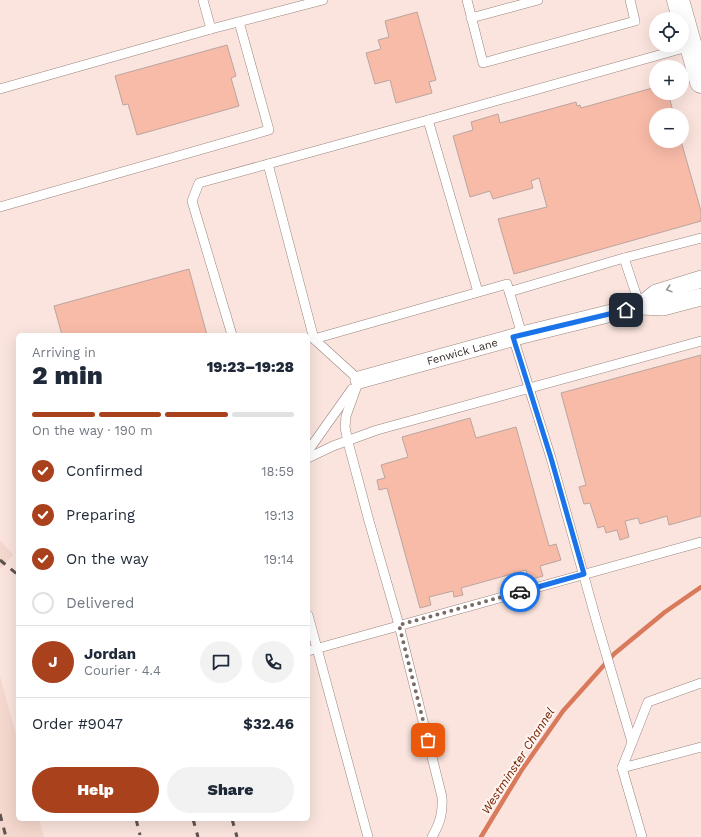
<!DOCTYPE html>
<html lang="en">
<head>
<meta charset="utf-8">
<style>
  body { margin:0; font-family:"Work Sans",sans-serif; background:#f2f2f3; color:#1f2937; height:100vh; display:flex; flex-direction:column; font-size:15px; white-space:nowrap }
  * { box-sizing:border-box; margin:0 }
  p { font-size:13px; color:#747a83 }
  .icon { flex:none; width:22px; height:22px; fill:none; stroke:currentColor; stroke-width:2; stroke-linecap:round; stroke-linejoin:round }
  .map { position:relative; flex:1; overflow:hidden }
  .sheet { position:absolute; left:16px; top:333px; width:294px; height:488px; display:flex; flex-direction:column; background:#fff; border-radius:6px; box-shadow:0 4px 16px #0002 }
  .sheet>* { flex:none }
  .buttons { position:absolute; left:649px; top:12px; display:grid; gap:8px }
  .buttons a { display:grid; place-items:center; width:40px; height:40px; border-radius:50%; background:#fff; box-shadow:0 4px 16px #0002; font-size:20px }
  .pin { position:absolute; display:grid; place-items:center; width:34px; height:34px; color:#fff; margin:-17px; border-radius:8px; box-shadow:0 2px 6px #0006 }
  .courier { position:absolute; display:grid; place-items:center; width:40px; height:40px; margin:-20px; border:3px solid #1a73e8; border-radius:50%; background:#fff; color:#222; box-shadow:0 1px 5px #0007 }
  .head em { font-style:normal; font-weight:800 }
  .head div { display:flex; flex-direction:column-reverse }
  .head { display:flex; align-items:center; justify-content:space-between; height:68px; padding:0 16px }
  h1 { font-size:26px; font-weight:800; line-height:30px }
  .bar { display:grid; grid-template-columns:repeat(4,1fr); gap:6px 4px; align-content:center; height:48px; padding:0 16px }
  .bar i { height:5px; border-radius:3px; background:#e0e1e3 }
  .bar .active { background:#a8411c }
  .bar p { grid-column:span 4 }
  .line { display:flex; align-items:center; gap:10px; padding:0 16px; border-top:1px solid #e0e1e3 }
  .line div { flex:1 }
  .round { display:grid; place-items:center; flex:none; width:42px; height:42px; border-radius:21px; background:#f2f2f3 }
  ol { padding:0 16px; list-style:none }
  li { display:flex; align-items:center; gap:12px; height:44px }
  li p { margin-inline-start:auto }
  li .icon { padding:4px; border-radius:50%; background:#a8411c; color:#fff; stroke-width:4 }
  li:last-child { color:#747a83 }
  li i { width:22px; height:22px; border:2px solid #e0e1e3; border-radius:50% }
  .action { display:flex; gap:8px; margin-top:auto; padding:8px 16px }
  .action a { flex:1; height:46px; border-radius:24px; background:#a8411c; color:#fff; font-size:16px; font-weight:800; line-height:46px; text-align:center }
  .action a+a { background:#f2f2f3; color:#1f2937 }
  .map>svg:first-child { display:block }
  .built { fill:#f4d7cd }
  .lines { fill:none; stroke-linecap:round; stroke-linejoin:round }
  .stream { stroke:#d87a5b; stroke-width:4.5 }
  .building { fill:#f8bba8; stroke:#baa59f }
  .lane-casing { stroke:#99857f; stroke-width:10 }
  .street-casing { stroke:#99857f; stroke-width:18 }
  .secondary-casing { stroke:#99857f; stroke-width:23 }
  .lane { stroke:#fff; stroke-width:9 }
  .street { stroke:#fff; stroke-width:17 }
  .secondary { stroke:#fff; stroke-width:22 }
  .rail { stroke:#5e534f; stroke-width:3; stroke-dasharray:7 7; stroke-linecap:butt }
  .oneway { stroke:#9a9694 }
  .done { stroke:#796c68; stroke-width:4; stroke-dasharray:0 7.2 }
  .route { stroke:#1a73e8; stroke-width:5 }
  .labels { text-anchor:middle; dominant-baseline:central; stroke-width:4; stroke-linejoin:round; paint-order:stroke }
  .street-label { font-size:11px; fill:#342c29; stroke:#fef5f2 }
  .water-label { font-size:12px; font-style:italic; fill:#762200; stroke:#fef5f2 }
</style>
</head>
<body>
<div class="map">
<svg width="701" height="837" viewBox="0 0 701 837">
  <rect width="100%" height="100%" fill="#fae4dd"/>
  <g class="built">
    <path d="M0,540l13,15 -13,14z"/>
    <path d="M0,676l18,66v77h21l5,18h-44z"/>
  </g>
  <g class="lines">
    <path class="stream" d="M481,837l40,-66 42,-60 51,-57 51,-42 36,-25"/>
  </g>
  <g class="building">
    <path d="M417,12l19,68 -7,2 3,11 -36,10 -6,-23 -15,4 -9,-31 15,-4 -3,-9 11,-3 -4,-16z"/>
    <path d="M227,45l9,31 -5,2 8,28 -102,29 -9,-31 -5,1 -8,-29z"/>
    <path d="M656,87v6h12l6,22h-18v26h25l20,70v10l-187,53 -16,-55 49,-12 -8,-29 -8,3 2,7 -40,11 -3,-8 -20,6 -17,-61 20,-6 -2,-8 27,-8 2,9 76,-21 1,4 3,-1 1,3z"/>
    <path d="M189,269l18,66h-145l-8,-29z"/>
    <path d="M701,355v161l-32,9 -2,-9 -27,8 -2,-6 -13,3 4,16 -9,3 -3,-10 -11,3 -2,-7 -6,2 -8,-25 -6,1 -5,-17 7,-2 -25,-92z"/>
    <path d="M470,418l6,20 40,-11 33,119 7,-2 5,16 -21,6 3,10 -14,4 -3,-10 -65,18 2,7 -9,2 -1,-6 -24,6 2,8 -11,3 -33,-120 -8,2 -2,-10 8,-2 -4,-13 27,-8 -6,-20z"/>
  </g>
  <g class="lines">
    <g class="lane-casing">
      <g id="lane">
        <path d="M203,0l8,29"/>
        <path d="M467,0l16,63 152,-42 -5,-21"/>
        <path d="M471,18l67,-18"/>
        <path d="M0,89l211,-60 112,-29"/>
        <path d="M428,120l263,-74"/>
        <path d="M0,207l269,-77 -30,-108"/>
        <path d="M624,258l16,48"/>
        <path d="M478,292l-50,-172 -160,44 46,175 193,-55 15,51"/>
        <path d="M509,292l115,-34 77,-20"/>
        <path d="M232,335l-40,-134 7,-18 69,-19"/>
        <path d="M513,337l38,121 46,165 35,119"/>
        <path d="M314,339l45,41"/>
        <path d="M359,380l-13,36 -1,11 3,15 21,79 30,104 43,172c1,16 -2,26 -10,40"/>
        <path d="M308,451l44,-62"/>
        <path d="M308,458l25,-12 44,-16 324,-89"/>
        <path d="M308,615l60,222"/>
        <path d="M308,651l393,-109"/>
        <path d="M622,768l79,-21"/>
        <path d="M642,837l-20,-69 26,-66 53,-19"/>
      </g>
    </g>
    <g class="street-casing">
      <g id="street">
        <path d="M640,306l23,1 38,-10"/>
        <path id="s1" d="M359,380l163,-45 118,-29 16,-13 45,-14"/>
      </g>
    </g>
    <g class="secondary-casing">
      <path id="secondary" d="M678,0l23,82"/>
    </g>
    <use href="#lane" class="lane"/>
    <use href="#street" class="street"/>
    <use href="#secondary" class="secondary"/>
    <g class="rail">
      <path d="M0,560l18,15"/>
      <path d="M0,814l6,23"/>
      <path d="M136,819l4,16"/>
      <path d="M193,819l5,18"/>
      <path d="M232,819l5,18"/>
    </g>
  </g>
  <defs><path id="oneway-chevron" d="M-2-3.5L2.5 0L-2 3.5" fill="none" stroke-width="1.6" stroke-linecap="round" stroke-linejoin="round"/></defs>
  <use class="oneway" href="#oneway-chevron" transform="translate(669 289) rotate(163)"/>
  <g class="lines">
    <path class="done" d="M428,740l-29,-115 121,-33"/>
    <path class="route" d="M520,592l64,-18 -33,-116 -38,-121 113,-27"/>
  </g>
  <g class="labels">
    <g class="street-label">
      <text stroke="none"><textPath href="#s1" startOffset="107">Fenwick Lane</textPath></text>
    </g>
    <g class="water-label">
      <text transform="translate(518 761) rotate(-57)">Westminster Channel</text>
    </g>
  </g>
</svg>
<div class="buttons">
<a><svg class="icon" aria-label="locate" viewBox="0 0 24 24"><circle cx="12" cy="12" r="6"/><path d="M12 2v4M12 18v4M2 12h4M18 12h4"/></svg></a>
<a>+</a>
<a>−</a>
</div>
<div class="pin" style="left:428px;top:740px;background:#ea580c"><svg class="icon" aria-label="bag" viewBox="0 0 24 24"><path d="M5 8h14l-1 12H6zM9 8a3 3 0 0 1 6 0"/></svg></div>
<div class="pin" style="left:626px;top:310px;background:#1f2937"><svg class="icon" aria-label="home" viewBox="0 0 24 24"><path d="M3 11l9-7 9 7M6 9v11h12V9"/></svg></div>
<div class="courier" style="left:520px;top:592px"><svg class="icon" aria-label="car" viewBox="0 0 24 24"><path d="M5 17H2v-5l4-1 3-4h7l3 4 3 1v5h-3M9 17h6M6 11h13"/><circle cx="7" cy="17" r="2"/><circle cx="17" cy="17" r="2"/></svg></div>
<section class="sheet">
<div class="head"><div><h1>2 min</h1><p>Arriving in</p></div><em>19:23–19:28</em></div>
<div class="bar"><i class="active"></i><i class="active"></i><i class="active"></i><i></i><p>On the way · 190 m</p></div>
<ol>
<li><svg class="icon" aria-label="check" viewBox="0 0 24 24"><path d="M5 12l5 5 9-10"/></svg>Confirmed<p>18:59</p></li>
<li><svg class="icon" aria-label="check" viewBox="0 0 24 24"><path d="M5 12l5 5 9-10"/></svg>Preparing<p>19:13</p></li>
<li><svg class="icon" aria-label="check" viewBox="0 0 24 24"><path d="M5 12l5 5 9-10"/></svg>On the way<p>19:14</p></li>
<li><i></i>Delivered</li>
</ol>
<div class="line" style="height:72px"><b class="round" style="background:#a8411c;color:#fff">J</b><div><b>Jordan</b><p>Courier · 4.4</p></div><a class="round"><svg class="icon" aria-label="chat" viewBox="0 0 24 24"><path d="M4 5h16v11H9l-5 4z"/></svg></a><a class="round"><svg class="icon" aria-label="phone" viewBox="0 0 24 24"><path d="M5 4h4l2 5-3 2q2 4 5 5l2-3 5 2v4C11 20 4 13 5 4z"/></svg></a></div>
<div class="line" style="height:52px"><div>Order #9047</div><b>$32.46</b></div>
<div class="action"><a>Help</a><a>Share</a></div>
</section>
</div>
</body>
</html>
